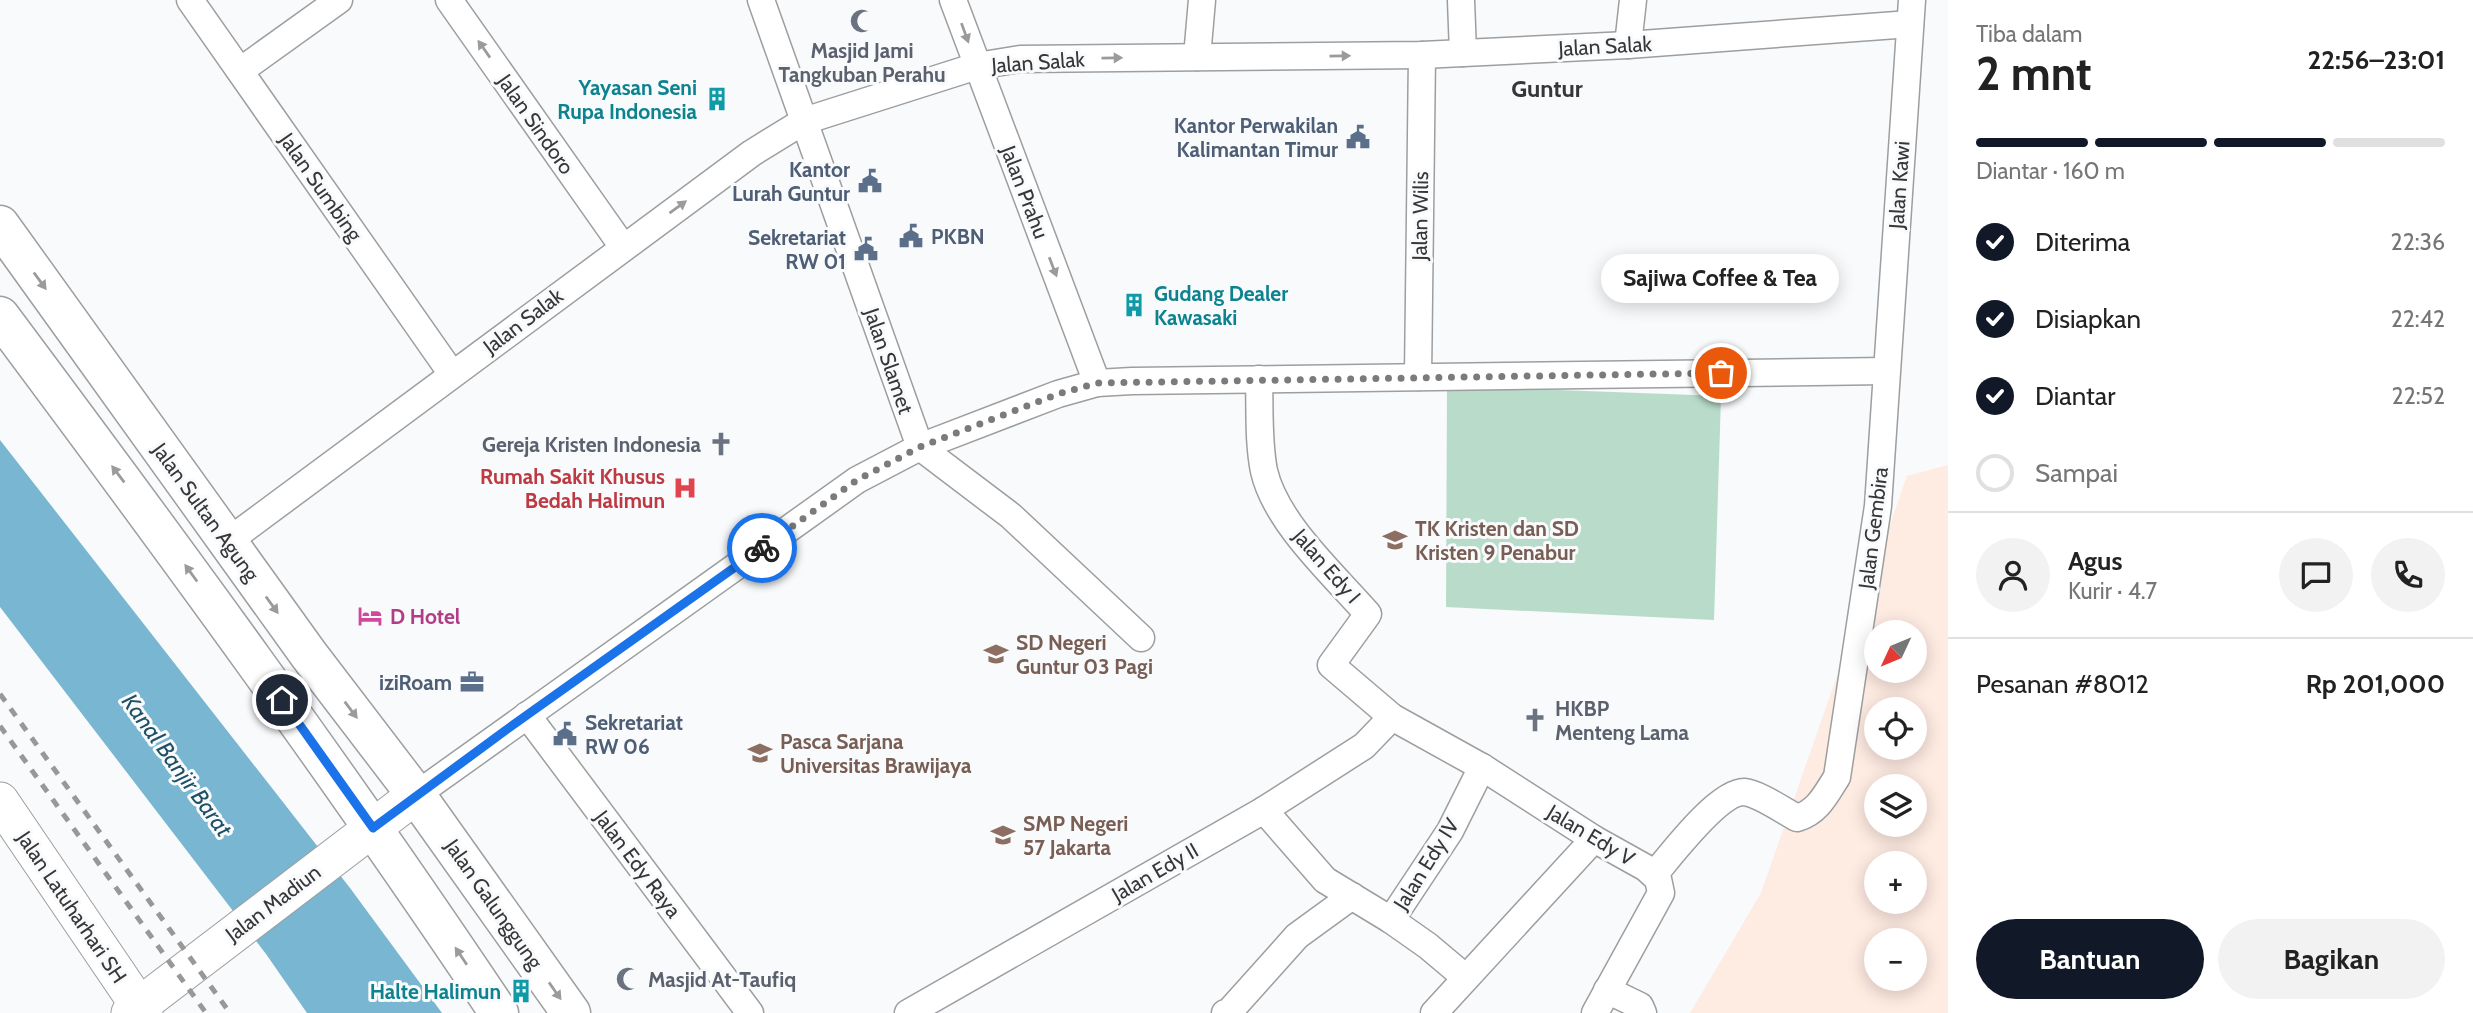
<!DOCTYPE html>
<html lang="id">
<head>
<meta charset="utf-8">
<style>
  body { margin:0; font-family:Cabin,sans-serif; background:#f2f2f2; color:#222; height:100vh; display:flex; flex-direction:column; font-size:26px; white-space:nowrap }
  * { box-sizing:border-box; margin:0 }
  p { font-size:23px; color:#767676 }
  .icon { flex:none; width:38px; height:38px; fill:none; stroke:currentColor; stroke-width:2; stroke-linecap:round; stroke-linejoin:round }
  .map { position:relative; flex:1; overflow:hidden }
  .details { display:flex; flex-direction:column; background:#fff; width:525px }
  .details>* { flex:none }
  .needle { width:46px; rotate:226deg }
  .fabs { position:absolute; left:1864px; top:620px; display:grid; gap:14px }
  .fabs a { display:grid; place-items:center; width:63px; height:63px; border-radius:50%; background:#fff; box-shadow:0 4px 18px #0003; font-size:35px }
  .pin { position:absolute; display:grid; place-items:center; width:60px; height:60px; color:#fff; margin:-30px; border:4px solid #fff; border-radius:50%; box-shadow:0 2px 7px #0007 }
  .courier { position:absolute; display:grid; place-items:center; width:70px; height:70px; margin:-35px; border:5px solid #1a73e8; border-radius:50%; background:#fff; color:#222; box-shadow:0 2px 9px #0007 }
  .bubble { position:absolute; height:49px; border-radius:24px; background:#fff; box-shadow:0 4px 18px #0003; font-size:23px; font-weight:800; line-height:49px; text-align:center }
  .headline em { font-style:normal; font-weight:800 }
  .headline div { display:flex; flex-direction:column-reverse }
  .headline { display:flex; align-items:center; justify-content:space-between; height:119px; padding:0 28px }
  h1 { font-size:46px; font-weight:800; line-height:52px }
  .bar { display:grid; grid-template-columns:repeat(4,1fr); gap:10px 7px; align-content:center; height:84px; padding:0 28px }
  .bar i { height:9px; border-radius:5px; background:#e0e0e0 }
  .bar .selected { background:#111827 }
  .bar p { grid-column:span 4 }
  .line { display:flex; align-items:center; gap:18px; padding:0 28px; border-top:2px solid #e0e0e0 }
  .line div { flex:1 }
  .round { display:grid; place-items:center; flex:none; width:74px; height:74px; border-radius:37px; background:#f2f2f2 }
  ol { padding:0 28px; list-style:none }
  li { display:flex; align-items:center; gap:21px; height:77px }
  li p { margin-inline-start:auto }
  li .icon { padding:7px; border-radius:50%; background:#111827; color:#fff; stroke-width:4 }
  li:last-child { color:#767676 }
  li i { width:38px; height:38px; border:4px solid #e0e0e0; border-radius:50% }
  .action { display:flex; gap:14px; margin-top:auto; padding:14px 28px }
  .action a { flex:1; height:80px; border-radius:42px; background:#111827; color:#fff; font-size:28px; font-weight:800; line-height:80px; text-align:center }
  .action a+a { background:#f2f2f2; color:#222 }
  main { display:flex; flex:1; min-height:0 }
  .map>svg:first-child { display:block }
  .commercial { fill:#feebe2; fill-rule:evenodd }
  .green { fill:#b8dcc9 }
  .water { fill:#78b6d1 }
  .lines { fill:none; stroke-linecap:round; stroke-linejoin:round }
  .street-casing { stroke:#9d9ea0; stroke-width:29 }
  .secondary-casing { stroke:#9d9ea0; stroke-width:39 }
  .primary-casing { stroke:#9d9ea0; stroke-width:41 }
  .street { stroke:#fff; stroke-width:26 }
  .secondary { stroke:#fff; stroke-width:37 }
  .primary { stroke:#fff; stroke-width:38 }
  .rail { stroke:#979899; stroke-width:5; stroke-dasharray:9 9; stroke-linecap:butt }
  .oneway { fill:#9b9b9c }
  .done { stroke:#7b7b7d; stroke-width:7; stroke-dasharray:0 12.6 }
  .route { stroke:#1a73e8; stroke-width:9 }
  .labels { text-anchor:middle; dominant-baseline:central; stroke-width:6; stroke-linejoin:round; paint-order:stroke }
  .street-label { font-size:21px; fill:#373738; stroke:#f8fafc }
  .worship-label { font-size:21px; font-weight:bold; fill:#5b616d; stroke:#f8fafc; text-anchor:start }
  .culture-label { font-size:21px; font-weight:bold; fill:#0d838f; stroke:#f8fafc; text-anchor:end }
  .service-label { font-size:21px; font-weight:bold; fill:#4e5e75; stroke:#f8fafc; text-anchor:end }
  .health-label { font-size:21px; font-weight:bold; fill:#be3a42; stroke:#f8fafc; text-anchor:end }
  .education-label { font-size:21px; font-weight:bold; fill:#785e54; stroke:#f8fafc; text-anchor:start }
  .hotel-label { font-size:21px; font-weight:bold; fill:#b23c85; stroke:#f8fafc; text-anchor:start }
  .water-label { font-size:23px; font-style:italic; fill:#1d5064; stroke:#f8fafc }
  .quarter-label { font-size:24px; font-weight:bold; fill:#373738; stroke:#f8fafc }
</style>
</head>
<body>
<main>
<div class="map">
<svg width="1948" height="1013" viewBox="0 0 1948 1013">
  <rect width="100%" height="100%" fill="#f8fafc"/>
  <path class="commercial" d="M1948,465v548h-258l71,-120 146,-417zM1876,632h38v38h-38zM1876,709h38v38h-38zM1876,786h38v38h-38zM1876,863h38v38h-38zM1876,940h38v38h-38z"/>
  <path class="green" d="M1447,386l274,10 -7,224 -268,-13z"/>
  <path class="water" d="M0,440l350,448 92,125h-135l-41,-59 -266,-347z"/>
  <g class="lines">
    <g class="street-casing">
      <g id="street">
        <path d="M190,0l262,374"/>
        <path d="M449,0l174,247"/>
        <path d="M761,0l159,447 91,69 130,122"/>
        <path d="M953,0l144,383"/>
        <path d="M1461,0l2,53"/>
        <path d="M1628,45l5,-45"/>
        <path d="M1197,57l5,-57"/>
        <path d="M240,71l99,-71"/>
        <path d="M1418,377l4,-322"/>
        <path d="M1259,379c1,30 -1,62 5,92 12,52 69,103 104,143l-37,51 61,52 90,50 112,72 52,29 12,11 3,14 -66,120"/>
        <path d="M227,542l525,-389 52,-32 173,-55 43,-7 402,-4 206,-10 282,-21"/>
        <path d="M527,715l223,298"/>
        <path d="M416,795l441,-315 63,-33 138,-53 39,-11 35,-2 754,-10"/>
        <path d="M1264,810l61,70 66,40 59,-89 32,-64"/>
        <path d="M1654,875c17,-20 64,-83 90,-83 14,1 40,19 53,26 21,-6 29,-24 40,-41l41,-271 34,-506"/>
        <path d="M1391,920l37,26 38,32"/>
        <path d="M1607,990l33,16 3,7"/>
        <path d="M908,1013l356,-203 100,-64 28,-29"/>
        <path d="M1225,1013l4,-1 68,-76 55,-40"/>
        <path d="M1434,1013l160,-174"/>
      </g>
    </g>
    <g class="secondary-casing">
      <g id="secondary">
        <path d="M0,801l144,212"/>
        <path d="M130,1013l286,-218"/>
      </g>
    </g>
    <g class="primary-casing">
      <g id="primary">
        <path d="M0,225l309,430 107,140 155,218"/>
        <path d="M0,316c171,229 340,459 499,697"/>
      </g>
    </g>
    <use href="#street" class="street"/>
    <use href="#secondary" class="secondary"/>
    <use href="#primary" class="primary"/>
    <g class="rail">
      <path d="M0,694l230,319"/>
      <path d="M0,726l206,287"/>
    </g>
  </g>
  <defs><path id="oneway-solid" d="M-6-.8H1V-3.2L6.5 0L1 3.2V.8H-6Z" transform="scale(1.75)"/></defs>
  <g class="oneway">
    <use href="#oneway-solid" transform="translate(965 33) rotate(70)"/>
    <use href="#oneway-solid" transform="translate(484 49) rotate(-125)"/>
    <use href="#oneway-solid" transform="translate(1340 56) rotate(-1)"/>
    <use href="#oneway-solid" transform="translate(1112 58) rotate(-1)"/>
    <use href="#oneway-solid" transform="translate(678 207) rotate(-36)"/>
    <use href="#oneway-solid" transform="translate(1053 267) rotate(69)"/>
    <use href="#oneway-solid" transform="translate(40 281) rotate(54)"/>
    <use href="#oneway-solid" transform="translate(118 474) rotate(-127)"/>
    <use href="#oneway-solid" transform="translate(191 573) rotate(-126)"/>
    <use href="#oneway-solid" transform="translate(272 605) rotate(54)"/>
    <use href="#oneway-solid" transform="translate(351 710) rotate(53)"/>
    <use href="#oneway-solid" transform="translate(461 956) rotate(-124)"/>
    <use href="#oneway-solid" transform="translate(555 991) rotate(55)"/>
  </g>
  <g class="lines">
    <path class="done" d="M762,548l95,-68 63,-33 138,-53 39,-11 624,-10"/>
    <path class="route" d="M282,700l91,128 133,-98 256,-182"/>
  </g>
  <defs>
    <g id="mosque-bare" transform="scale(1.89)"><path d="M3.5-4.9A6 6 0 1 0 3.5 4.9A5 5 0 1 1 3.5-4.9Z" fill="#6b7280" stroke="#f8fafc" stroke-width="2.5" paint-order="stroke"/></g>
    <g id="building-bare" transform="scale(1.89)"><path d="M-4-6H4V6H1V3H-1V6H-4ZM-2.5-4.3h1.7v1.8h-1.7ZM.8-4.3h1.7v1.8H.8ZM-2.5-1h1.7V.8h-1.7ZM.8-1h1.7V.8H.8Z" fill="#0f9aa8" stroke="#f8fafc" stroke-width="2.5" paint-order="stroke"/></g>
    <g id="civic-bare" transform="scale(1.89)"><path d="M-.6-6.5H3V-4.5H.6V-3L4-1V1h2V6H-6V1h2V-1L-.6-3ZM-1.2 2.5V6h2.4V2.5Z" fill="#5c6f8a" stroke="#f8fafc" stroke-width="2.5" paint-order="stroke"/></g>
    <g id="church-bare" transform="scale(1.89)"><path d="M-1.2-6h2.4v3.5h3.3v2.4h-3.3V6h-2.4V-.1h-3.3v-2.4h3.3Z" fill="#6b7280" stroke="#f8fafc" stroke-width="2.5" paint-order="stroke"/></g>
    <g id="hospital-bare" transform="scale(1.89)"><path d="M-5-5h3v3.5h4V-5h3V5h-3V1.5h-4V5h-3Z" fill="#e0444e" stroke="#f8fafc" stroke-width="2.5" paint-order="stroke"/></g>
    <g id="school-bare" transform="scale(1.89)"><path d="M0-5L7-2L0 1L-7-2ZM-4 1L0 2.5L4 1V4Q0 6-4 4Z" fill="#8d6e63" stroke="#f8fafc" stroke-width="2.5" paint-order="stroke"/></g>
    <g id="hotel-bare" transform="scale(1.89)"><path d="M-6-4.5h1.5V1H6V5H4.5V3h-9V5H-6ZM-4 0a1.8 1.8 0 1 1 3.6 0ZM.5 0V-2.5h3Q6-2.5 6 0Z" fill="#d1479c" stroke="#f8fafc" stroke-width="2.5" paint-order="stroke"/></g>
    <g id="office-bare" transform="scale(1.89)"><path d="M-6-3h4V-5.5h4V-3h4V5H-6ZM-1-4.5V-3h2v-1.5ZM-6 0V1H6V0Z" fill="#5c6f8a" stroke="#f8fafc" stroke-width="2.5" paint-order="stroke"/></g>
    <g id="university-bare" transform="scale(1.89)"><path d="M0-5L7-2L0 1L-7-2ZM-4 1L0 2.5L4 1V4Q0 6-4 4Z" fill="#8d6e63" stroke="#f8fafc" stroke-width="2.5" paint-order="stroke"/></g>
  </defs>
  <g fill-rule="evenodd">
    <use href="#mosque-bare" x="862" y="21"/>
    <use href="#building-bare" x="717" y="99"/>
    <use href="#civic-bare" x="1358" y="137"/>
    <use href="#civic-bare" x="870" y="181"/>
    <use href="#civic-bare" x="911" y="236"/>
    <use href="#civic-bare" x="866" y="249"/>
    <use href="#building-bare" x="1134" y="305"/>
    <use href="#church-bare" x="721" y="444"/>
    <use href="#hospital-bare" x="685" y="488"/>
    <use href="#school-bare" x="1395" y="540"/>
    <use href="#hotel-bare" x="370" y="616"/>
    <use href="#school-bare" x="996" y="654"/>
    <use href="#office-bare" x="472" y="682"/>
    <use href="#church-bare" x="1535" y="720"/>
    <use href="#civic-bare" x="565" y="734"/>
    <use href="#university-bare" x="760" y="753"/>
    <use href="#school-bare" x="1003" y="835"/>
    <use href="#mosque-bare" x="628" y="979"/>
    <use href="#building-bare" x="521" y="991"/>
  </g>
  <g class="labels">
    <g class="street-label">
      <text transform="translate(1605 46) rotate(-3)">Jalan Salak</text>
      <text transform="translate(1038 62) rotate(-4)">Jalan Salak</text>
      <text transform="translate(536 124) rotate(55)">Jalan Sindoro</text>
      <text transform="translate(1899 185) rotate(-86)">Jalan Kawi</text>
      <text transform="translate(321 187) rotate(55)">Jalan Sumbing</text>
      <text transform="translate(1025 192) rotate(69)">Jalan Prahu</text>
      <text transform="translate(1420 216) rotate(-89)">Jalan Wilis</text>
      <text transform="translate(523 321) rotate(-37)">Jalan Salak</text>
      <text transform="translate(889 361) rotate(71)">Jalan Slamet</text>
      <text transform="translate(206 512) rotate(54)">Jalan Sultan Agung</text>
      <text transform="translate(1873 528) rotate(-83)">Jalan Gembira</text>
      <text transform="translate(1327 566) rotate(49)">Jalan Edy I</text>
      <text transform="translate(1591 835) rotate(31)">Jalan Edy V</text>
      <text transform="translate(638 864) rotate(53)">Jalan Edy Raya</text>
      <text transform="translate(1426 864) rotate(-58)">Jalan Edy IV</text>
      <text transform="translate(1155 872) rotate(-30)">Jalan Edy II</text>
      <text transform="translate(273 903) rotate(-37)">Jalan Madiun</text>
      <text transform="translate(494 904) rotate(55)">Jalan Galunggung</text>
      <text transform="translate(72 907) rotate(56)">Jalan Latuharhari SH</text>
    </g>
    <g class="worship-label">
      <text x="862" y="50" text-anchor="middle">Masjid Jami<tspan x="862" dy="24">Tangkuban Perahu</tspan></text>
      <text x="701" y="444" text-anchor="end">Gereja Kristen Indonesia</text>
      <text x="1555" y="708">HKBP<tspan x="1555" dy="24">Menteng Lama</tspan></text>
      <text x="648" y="979">Masjid At-Taufiq</text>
    </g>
    <g class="culture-label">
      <text x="697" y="87">Yayasan Seni<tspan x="697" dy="24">Rupa Indonesia</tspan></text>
      <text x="1154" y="293" text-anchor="start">Gudang Dealer<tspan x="1154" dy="24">Kawasaki</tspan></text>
      <text x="501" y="991">Halte Halimun</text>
    </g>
    <g class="service-label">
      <text x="1338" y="125">Kantor Perwakilan<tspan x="1338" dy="24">Kalimantan Timur</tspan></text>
      <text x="850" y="169">Kantor<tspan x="850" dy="24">Lurah Guntur</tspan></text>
      <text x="931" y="236" text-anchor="start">PKBN</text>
      <text x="846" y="237">Sekretariat<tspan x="846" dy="24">RW 01</tspan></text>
      <text x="452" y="682">iziRoam</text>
      <text x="585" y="722" text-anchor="start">Sekretariat<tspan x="585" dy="24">RW 06</tspan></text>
    </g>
    <g class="health-label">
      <text x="665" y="476">Rumah Sakit Khusus<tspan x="665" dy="24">Bedah Halimun</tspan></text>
    </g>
    <g class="education-label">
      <text x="1415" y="528">TK Kristen dan SD<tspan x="1415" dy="24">Kristen 9 Penabur</tspan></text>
      <text x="1016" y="642">SD Negeri<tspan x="1016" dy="24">Guntur 03 Pagi</tspan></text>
      <text x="780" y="741">Pasca Sarjana<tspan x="780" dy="24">Universitas Brawijaya</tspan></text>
      <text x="1023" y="823">SMP Negeri<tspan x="1023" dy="24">57 Jakarta</tspan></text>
    </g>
    <g class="hotel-label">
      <text x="390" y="616">D Hotel</text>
    </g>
    <g class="water-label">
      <text transform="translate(177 765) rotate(54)">Kanal Banjir Barat</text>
    </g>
    <g class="quarter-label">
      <text x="1547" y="88">Guntur</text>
    </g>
  </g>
</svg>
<div class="fabs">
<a><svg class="needle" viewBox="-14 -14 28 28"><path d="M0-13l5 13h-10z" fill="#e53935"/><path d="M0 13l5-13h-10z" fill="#767676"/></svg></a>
<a><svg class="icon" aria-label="locate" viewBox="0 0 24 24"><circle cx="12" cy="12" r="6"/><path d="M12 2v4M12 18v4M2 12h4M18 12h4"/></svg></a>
<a><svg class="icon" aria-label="layers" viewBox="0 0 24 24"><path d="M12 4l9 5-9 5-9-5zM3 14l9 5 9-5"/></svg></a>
<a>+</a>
<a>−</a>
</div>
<div class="pin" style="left:1721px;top:373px;background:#ea580c"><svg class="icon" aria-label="bag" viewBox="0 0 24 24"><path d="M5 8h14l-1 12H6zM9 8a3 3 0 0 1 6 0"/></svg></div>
<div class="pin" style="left:282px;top:700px;background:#1f2937"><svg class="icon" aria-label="home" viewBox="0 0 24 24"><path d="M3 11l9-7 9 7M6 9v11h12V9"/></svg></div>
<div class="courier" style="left:762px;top:548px"><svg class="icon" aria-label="bike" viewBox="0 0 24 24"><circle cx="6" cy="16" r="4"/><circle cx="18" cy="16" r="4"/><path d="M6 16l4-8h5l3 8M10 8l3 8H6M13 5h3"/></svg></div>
<div class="bubble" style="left:1601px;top:254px;width:238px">Sajiwa Coffee &amp; Tea</div>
</div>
<section class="details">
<div class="headline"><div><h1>2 mnt</h1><p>Tiba dalam</p></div><em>22:56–23:01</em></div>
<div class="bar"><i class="selected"></i><i class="selected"></i><i class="selected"></i><i></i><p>Diantar · 160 m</p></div>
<ol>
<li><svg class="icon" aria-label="check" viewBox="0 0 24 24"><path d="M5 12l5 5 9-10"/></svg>Diterima<p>22:36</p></li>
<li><svg class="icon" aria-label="check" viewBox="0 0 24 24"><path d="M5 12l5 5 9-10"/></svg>Disiapkan<p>22:42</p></li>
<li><svg class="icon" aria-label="check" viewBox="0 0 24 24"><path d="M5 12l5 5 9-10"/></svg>Diantar<p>22:52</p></li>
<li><i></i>Sampai</li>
</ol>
<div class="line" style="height:126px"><a class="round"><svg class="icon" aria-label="person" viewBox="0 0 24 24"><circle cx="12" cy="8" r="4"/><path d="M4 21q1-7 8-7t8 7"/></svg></a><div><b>Agus</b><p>Kurir · 4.7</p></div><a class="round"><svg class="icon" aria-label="chat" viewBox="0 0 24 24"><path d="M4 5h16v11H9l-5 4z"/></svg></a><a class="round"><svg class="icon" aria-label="phone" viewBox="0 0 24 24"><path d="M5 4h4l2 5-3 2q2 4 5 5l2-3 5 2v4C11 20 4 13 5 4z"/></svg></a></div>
<div class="line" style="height:91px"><div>Pesanan #8012</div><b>Rp 201,000</b></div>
<div class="action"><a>Bantuan</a><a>Bagikan</a></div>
</section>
</main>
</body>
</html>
